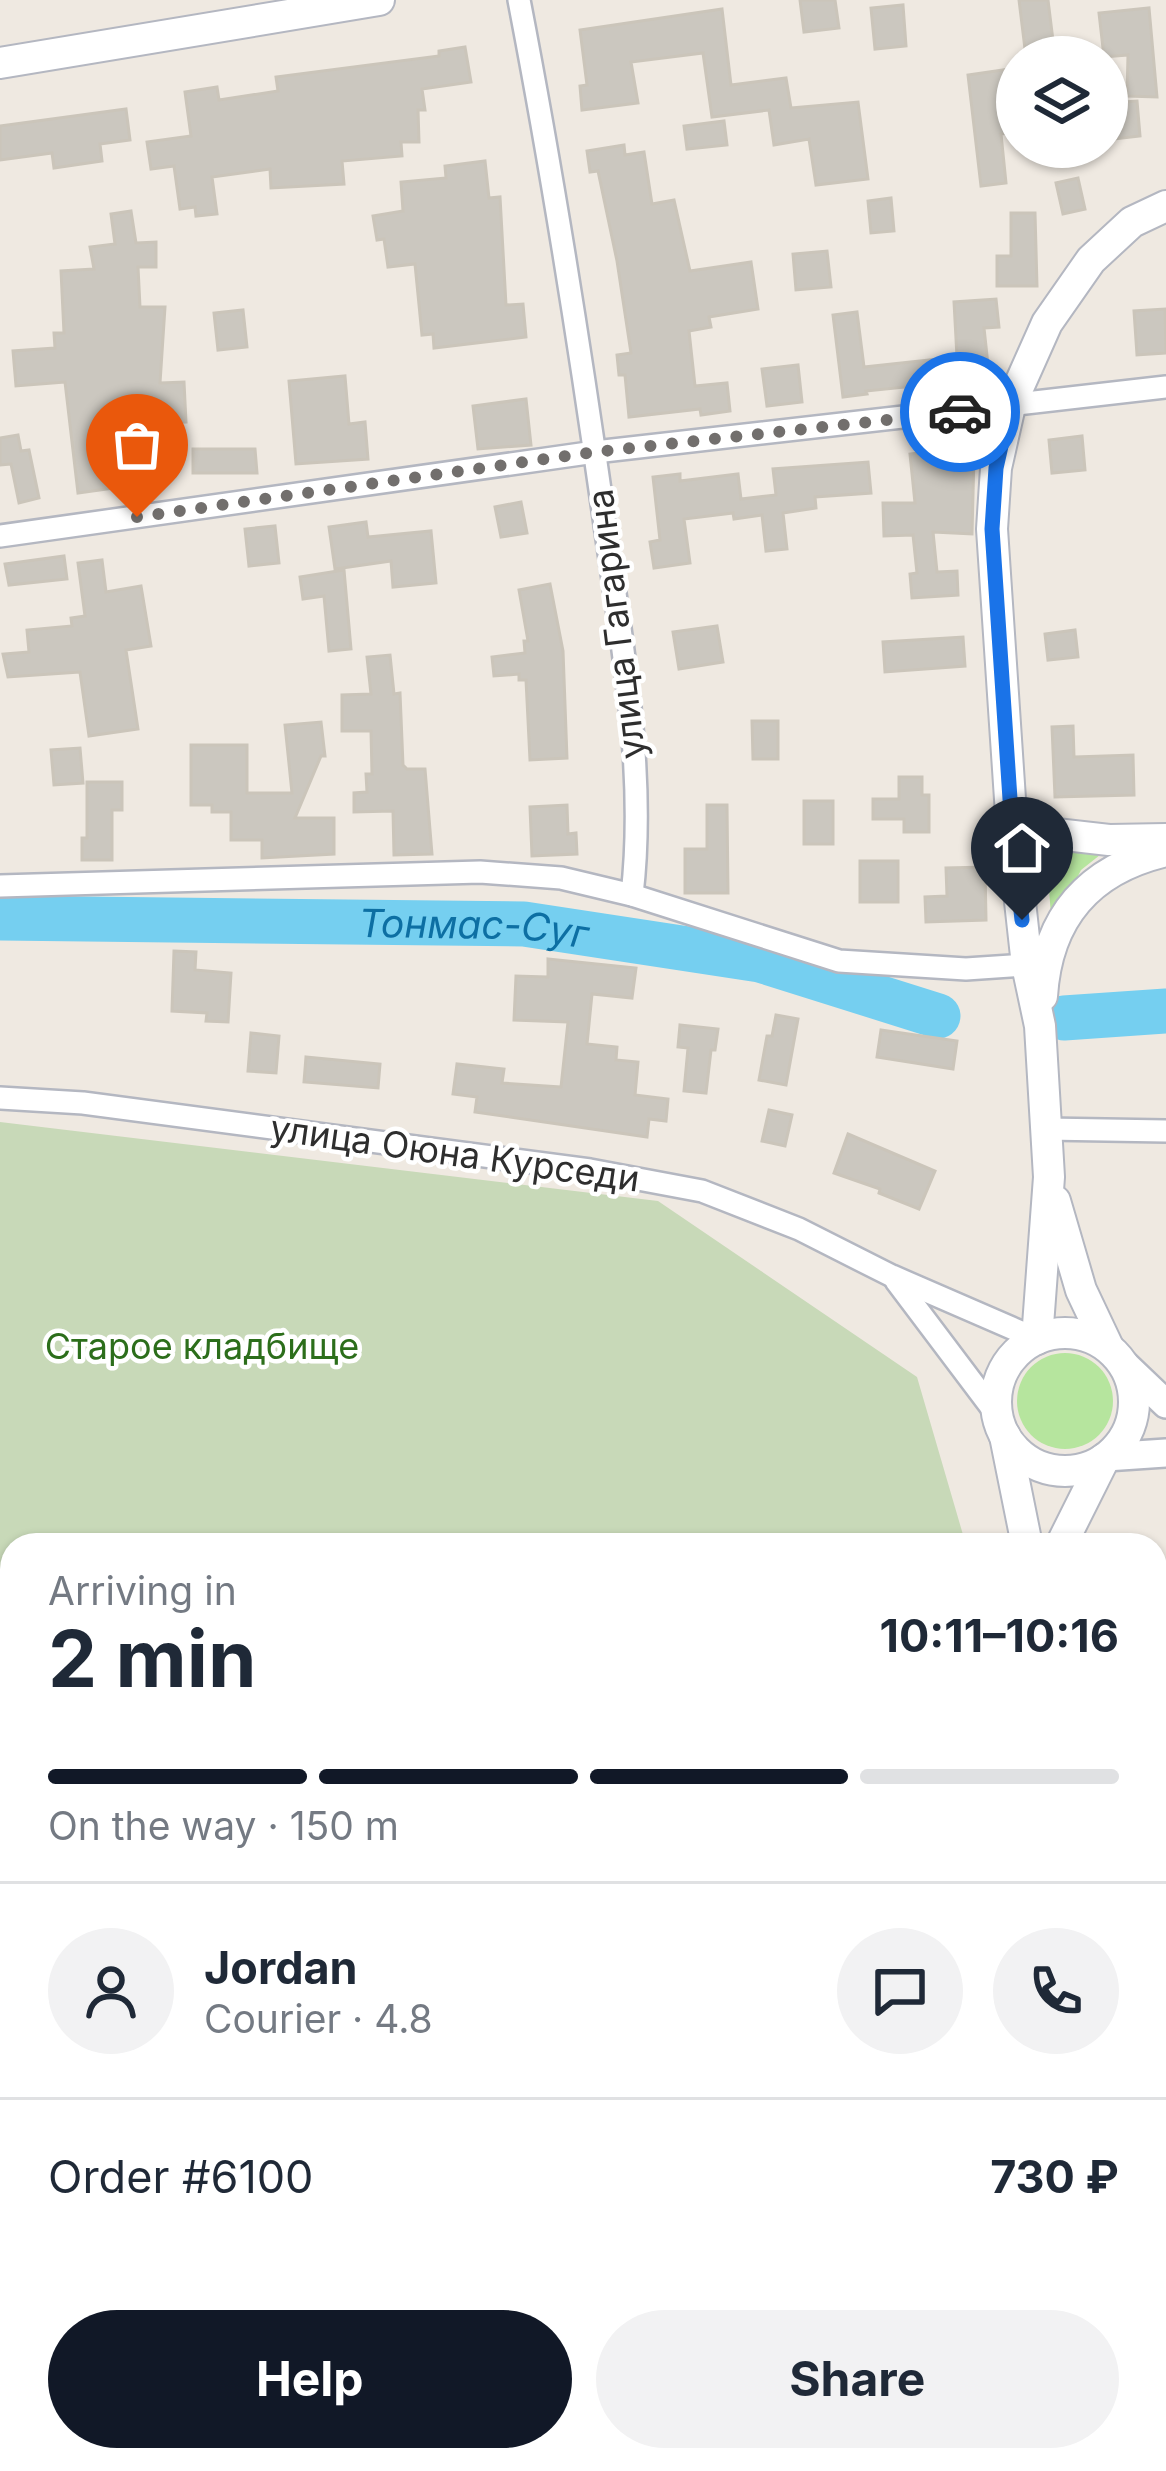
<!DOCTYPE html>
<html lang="en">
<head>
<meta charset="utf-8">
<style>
  body { margin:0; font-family:Inter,sans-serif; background:#f2f2f3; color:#1f2937; height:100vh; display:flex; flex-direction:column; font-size:45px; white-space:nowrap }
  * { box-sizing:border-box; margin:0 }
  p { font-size:39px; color:#747a83 }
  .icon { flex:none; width:66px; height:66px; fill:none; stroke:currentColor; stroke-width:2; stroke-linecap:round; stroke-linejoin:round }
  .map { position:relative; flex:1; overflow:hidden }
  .panel { position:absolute; left:0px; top:1533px; width:1167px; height:939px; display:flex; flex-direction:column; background:#fff; border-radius:36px 36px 0 0; box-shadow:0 3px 9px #0004 }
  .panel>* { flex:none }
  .fabs { position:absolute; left:996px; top:36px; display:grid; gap:24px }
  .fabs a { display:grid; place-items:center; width:132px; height:132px; border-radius:50%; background:#fff; box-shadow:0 3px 9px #0004; font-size:60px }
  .pin { position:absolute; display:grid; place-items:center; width:102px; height:102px; color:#fff; margin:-123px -51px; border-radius:50% 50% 50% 0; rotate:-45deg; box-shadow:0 0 12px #0007 }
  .pin .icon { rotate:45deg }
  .courier { position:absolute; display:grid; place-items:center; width:120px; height:120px; margin:-60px; border:9px solid #1a73e8; border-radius:50%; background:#fff; color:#222; box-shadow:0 3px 15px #0007 }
  .summary em { font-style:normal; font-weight:700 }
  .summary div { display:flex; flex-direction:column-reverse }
  .summary { display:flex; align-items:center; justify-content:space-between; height:204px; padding:0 48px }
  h1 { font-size:78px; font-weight:700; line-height:90px }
  .bar { display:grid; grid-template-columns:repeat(4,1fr); gap:18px 12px; align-content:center; height:144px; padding:0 48px }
  .bar i { height:15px; border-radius:9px; background:#e0e1e3 }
  .bar .on { background:#111827 }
  .bar p { grid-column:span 4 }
  .line { display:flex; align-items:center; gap:30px; padding:0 48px; border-top:3px solid #e0e1e3 }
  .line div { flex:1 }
  .round { display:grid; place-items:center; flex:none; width:126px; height:126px; border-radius:63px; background:#f2f2f3 }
  .action { display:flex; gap:24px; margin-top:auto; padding:24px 48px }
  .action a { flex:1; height:138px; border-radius:72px; background:#111827; color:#fff; font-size:48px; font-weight:700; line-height:138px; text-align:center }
  .action a+a { background:#f2f2f3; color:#1f2937 }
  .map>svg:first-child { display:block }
  .green { fill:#b6e59e }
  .cemetery { fill:#c8d9b8 }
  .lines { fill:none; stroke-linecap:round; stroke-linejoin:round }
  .river { stroke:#75cff0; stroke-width:45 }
  .building { fill:#cbc7bf; stroke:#cbc5ba; stroke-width:3 }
  .minor-casing { stroke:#b4b7c1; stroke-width:26 }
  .tertiary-casing { stroke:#b4b7c1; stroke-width:32 }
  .secondary-casing { stroke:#b4b7c1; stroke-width:34 }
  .minor { stroke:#fff; stroke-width:21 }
  .tertiary { stroke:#fff; stroke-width:27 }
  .secondary { stroke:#fff; stroke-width:30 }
  .done { stroke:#726f6d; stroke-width:12; stroke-dasharray:0 21.6 }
  .route { stroke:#1a73e8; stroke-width:15 }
  .labels { text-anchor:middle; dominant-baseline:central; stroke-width:9; stroke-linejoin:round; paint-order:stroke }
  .street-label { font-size:36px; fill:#2e2e2e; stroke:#fff }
  .park-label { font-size:36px; fill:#2c6e1b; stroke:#fff }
  .water-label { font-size:39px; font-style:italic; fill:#0d6fa3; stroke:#fff }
</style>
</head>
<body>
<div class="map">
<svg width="1166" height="2471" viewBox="0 0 1166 2471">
  <rect width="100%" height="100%" fill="#efe9e1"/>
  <g class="green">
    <path d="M1124,836l-43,34 -29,58 -7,-90z"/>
    <circle cx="1065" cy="1401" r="48"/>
  </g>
  <path class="cemetery" d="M0,1122l658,79 259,176 49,168h-954v452l-12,-22z"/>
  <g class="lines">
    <g class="river">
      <path id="s1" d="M0,918l524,6 236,36 178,56"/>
      <path d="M1064,1018l102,-7"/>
    </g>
  </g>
  <g class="building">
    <path d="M800,0h35l4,28 -35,4z"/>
    <path d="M1019,0h29l7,57h-29z"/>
    <path d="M903,5l3,41 -31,3 -4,-41z"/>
    <path d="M1149,8l8,89 -30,-1 1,-41 -24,2 -5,-44z"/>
    <path d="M722,9l9,76 55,-7 5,30 67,-6 10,77 -52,6 -7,-46 -35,6 -5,-35 -57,7 -9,-64 -72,9 7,41 -56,7 -2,-24 7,-1 -7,-55z"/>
    <path d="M465,47l6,35 -49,7 3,21h-7l1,32h-18l1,14 -60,5 2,23 -73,4 -1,-19 -58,8 5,37 -21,2 -1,-9 -15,2 -6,-43 -23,3 -4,-27 44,-6 -6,-44 32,-5 2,13 59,-9 -2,-14 163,-21v-5z"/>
    <path d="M1017,68v64l-16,2 5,49 -25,3 -13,-111z"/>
    <path d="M1137,101l3,35 -27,3 -4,-36z"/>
    <path d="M126,109l4,31 -30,4 2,17 -48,7 -2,-15 -52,7v-34z"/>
    <path d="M724,121l3,24 -40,4 -3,-23z"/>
    <path d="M624,145l1,10 19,-3 8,52 22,-4 16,71 61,-9 7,47 -49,8 2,10 -22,4 6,55 32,-3 3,28 -29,4 -1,-6 -71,8 -4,-42h-6l-2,-20 14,-2 -14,-92 -19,-90 -8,1 -3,-21z"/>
    <path d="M485,161l4,37 11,-1 6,108 17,-1 3,33 -92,11 -1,-14 -11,1 -7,-71 -27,3 -4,-28 -7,1 -4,-24 30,-5 -2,-29 45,-4 -1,-12z"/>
    <path d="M1078,178l7,31 -22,5 -7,-31z"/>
    <path d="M891,198l3,33 -23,2 -3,-32z"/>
    <path d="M131,211l5,32 20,-1v25h-18l2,40h25l-5,76 24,-1 2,40 -36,1 7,59 -79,11 -13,-111 -49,4 -3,-35 42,-3 -1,-15h10l-3,-62 33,-2 -4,-22 25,-3 -4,-30z"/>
    <path d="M1011,213h24l2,73h-40v-30h14z"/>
    <path d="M827,251l4,36 -35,3 -3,-36z"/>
    <path d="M996,299l3,28 -15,1 5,46 -65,5 1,6 -59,6 1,3 -24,3 -10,-82 24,-3 7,55 93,-10 -3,-55z"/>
    <path d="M1165,309l1,44 -29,2 -3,-44z"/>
    <path d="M243,310l4,37 -29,3 -4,-37z"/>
    <path d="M798,365l4,37 -35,4 -5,-37z"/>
    <path d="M345,376l4,48 16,-2 3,37 -72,5 -7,-83z"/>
    <path d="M526,399l5,46 -53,4 -5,-43z"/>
    <path d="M18,435l3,16 8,-1 10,48 -20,5 -8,-39 -11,1v-27z"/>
    <path d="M1082,436l3,34 -33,3 -3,-33z"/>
    <path d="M193,449h62l2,24h-64z"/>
    <path d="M944,450l1,4 29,1 -2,79 -39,-2 4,40 20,-1 1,24 -46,3 -2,-24 7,-1 -4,-38 -29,1 -1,-33h32l-5,-49z"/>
    <path d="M868,462l3,31 -56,4 1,11 -33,5 4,36 -21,2 -4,-36 -28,4 -1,-6 -49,6 6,44 -36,5 -4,-26 10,-2 -7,-63 27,-3v7l58,-7 3,25 35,-4 -3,-26z"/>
    <path d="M521,502l6,31 -26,4 -6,-30z"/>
    <path d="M366,522l2,15 63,-6 5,52 -43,4 -2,-26 -56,8 -6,-42z"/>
    <path d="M275,526l4,37 -30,3 -4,-37z"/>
    <path d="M64,556l3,23 -58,6 -4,-21z"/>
    <path d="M102,560l4,32 35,-6 10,60 -25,4 12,79 -49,7 -9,-64 -72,5 -5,-23 26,-2 -2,-22 45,-4 -1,-8 14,-2 -7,-53z"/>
    <path d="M344,570l7,79 -22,2 -5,-55 -21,3 -3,-22z"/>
    <path d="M550,584l13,67 4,107 -37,2 -4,-80h-7v-6l-25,2 -2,-19 33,-4 -1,-12h4l-9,-51z"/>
    <path d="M717,626l6,36 -44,7 -6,-37z"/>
    <path d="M1075,630l3,27 -30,3 -3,-26z"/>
    <path d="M963,637l2,29 -80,6 -2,-30z"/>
    <path d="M390,655l4,39 6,-1 3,72 4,4h18l7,85 -38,1 -1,-44 -39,1v-19l13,-1 -1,-18h6l-1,-43h-29v-36l29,-1 -4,-37z"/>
    <path d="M752,721h26v38h-25z"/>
    <path d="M321,722l4,34h-4l-26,62h39v36l-72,4v-18h-31v-28h-19v-7h-21v-60h56v48h45l-7,-68z"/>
    <path d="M1073,726l1,31 59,-2 1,40 -79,2 -3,-70z"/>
    <path d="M80,748l3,35 -29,2 -3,-35z"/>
    <path d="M899,777h23v18h7v37h-25v-13h-31v-20h26z"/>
    <path d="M87,782h35v28h-10v50h-30v-22h5z"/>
    <rect x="804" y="801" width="29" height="43"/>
    <path d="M567,805l1,29 8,-1 1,21 -45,2 -2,-49z"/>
    <path d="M707,805h20l1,88h-43v-44h22z"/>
    <rect x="860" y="861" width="38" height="41"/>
    <path d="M985,867l1,53 -60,2 -1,-25 22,-1 -1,-28z"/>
    <path d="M174,951l22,1 -1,18 36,3 -3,49 -22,-1 1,-8 -35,-2z"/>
    <path d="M548,959l88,9 -4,30 -40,-4 -5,50 30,3 -1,13 22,2 -3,33 33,4 -2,22 -17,-2 -2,18 -172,-25 2,-15 -24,-3 4,-30 47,5 -2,14 59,4 7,-65 -54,-2 2,-44 32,1z"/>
    <path d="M776,1015l22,4 -12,66 -27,-5 8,-44h5z"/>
    <path d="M680,1025l38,4 -3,21h-4l-5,43 -22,-2 4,-43 -10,-1z"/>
    <path d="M881,1030l76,11 -4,28 -76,-12z"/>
    <path d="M251,1033l28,3 -3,37 -28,-2z"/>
    <path d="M306,1057l74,7 -2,24 -74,-6z"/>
    <path d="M769,1110l23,5 -7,31 -23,-5z"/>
    <path d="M848,1134l87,37 -16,38 -40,-16 1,-4 -46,-16z"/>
  </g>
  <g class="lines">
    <g class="minor-casing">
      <g id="minor">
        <path d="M519,0c34,176 62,354 87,532 17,119 40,242 26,363"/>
        <path d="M0,536l595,-84 571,-65"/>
        <path d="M0,886l480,-14 81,6 71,17 207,66 127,8 61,-4"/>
        <path d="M0,1098l83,5 507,67 112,21 97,38 93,47 145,63"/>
        <path d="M1046,1129l120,2"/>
        <path d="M896,1281l101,134"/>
        <path d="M1155,1992l11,3"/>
      </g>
    </g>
    <g class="tertiary-casing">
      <g id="tertiary">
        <path d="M1122,1362l44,42"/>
        <path d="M1106,1457l60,-4"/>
        <path d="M0,2261l12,3"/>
        <path d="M402,2460l19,11"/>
      </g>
    </g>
    <g class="secondary-casing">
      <g id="secondary">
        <path d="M0,63l379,-63"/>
        <path d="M1012,829l97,11 57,-1"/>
        <path d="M1042,996c5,-79 47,-127 124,-145"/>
        <path d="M1055,1201l26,89 27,57"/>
        <circle cx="1065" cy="1402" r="69"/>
        <path d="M1037,1339l12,-162 -9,-151 -13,-61 -15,-136 -20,-300 4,-61 14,-62 37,-83 44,-63 41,-38 34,-16"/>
        <path d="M1005,1436l22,109"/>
        <path d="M1061,1545l43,-86"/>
        <path d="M0,2412l14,59"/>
        <path d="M685,2471l9,-11"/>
      </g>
    </g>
    <use href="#minor" class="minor"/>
    <use href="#tertiary" class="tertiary"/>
    <use href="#secondary" class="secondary"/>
  </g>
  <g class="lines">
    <path class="done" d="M137,517l458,-65 365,-40"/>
    <path class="route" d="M960,412l50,-6 -14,62 -4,61 20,300 10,91"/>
  </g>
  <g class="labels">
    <g class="street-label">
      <text transform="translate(616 624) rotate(-97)">улица Гагарина</text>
      <text transform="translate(455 1153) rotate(8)">улица Оюна Курседи</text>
    </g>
    <g class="park-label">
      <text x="202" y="1346">Старое кладбище</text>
    </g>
    <g class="water-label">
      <text stroke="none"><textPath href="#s1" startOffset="474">Тонмас-Суг</textPath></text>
    </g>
  </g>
</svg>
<div class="fabs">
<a><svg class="icon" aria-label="layers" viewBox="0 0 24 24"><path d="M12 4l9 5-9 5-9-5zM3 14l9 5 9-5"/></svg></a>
</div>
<div class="pin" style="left:137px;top:517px;background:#ea580c"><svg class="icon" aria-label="bag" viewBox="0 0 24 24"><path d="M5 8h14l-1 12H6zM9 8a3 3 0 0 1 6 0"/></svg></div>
<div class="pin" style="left:1022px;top:920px;background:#1f2937"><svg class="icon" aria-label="home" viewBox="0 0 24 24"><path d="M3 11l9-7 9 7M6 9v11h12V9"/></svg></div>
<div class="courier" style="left:960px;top:412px"><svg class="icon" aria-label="car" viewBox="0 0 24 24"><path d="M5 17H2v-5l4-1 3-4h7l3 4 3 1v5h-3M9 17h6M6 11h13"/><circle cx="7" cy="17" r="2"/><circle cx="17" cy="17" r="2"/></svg></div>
<section class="panel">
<div class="summary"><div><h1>2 min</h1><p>Arriving in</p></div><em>10:11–10:16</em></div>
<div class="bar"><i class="on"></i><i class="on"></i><i class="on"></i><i></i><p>On the way · 150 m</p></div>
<div class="line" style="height:216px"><a class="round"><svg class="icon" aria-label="person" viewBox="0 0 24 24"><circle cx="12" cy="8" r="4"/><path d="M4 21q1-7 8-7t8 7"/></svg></a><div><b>Jordan</b><p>Courier · 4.8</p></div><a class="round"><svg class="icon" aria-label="chat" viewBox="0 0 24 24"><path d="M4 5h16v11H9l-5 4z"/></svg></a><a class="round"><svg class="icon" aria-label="phone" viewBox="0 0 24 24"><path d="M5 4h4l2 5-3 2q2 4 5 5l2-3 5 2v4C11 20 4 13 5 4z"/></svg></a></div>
<div class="line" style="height:156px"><div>Order #6100</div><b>730 ₽</b></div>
<div class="action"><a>Help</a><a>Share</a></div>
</section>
</div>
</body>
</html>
